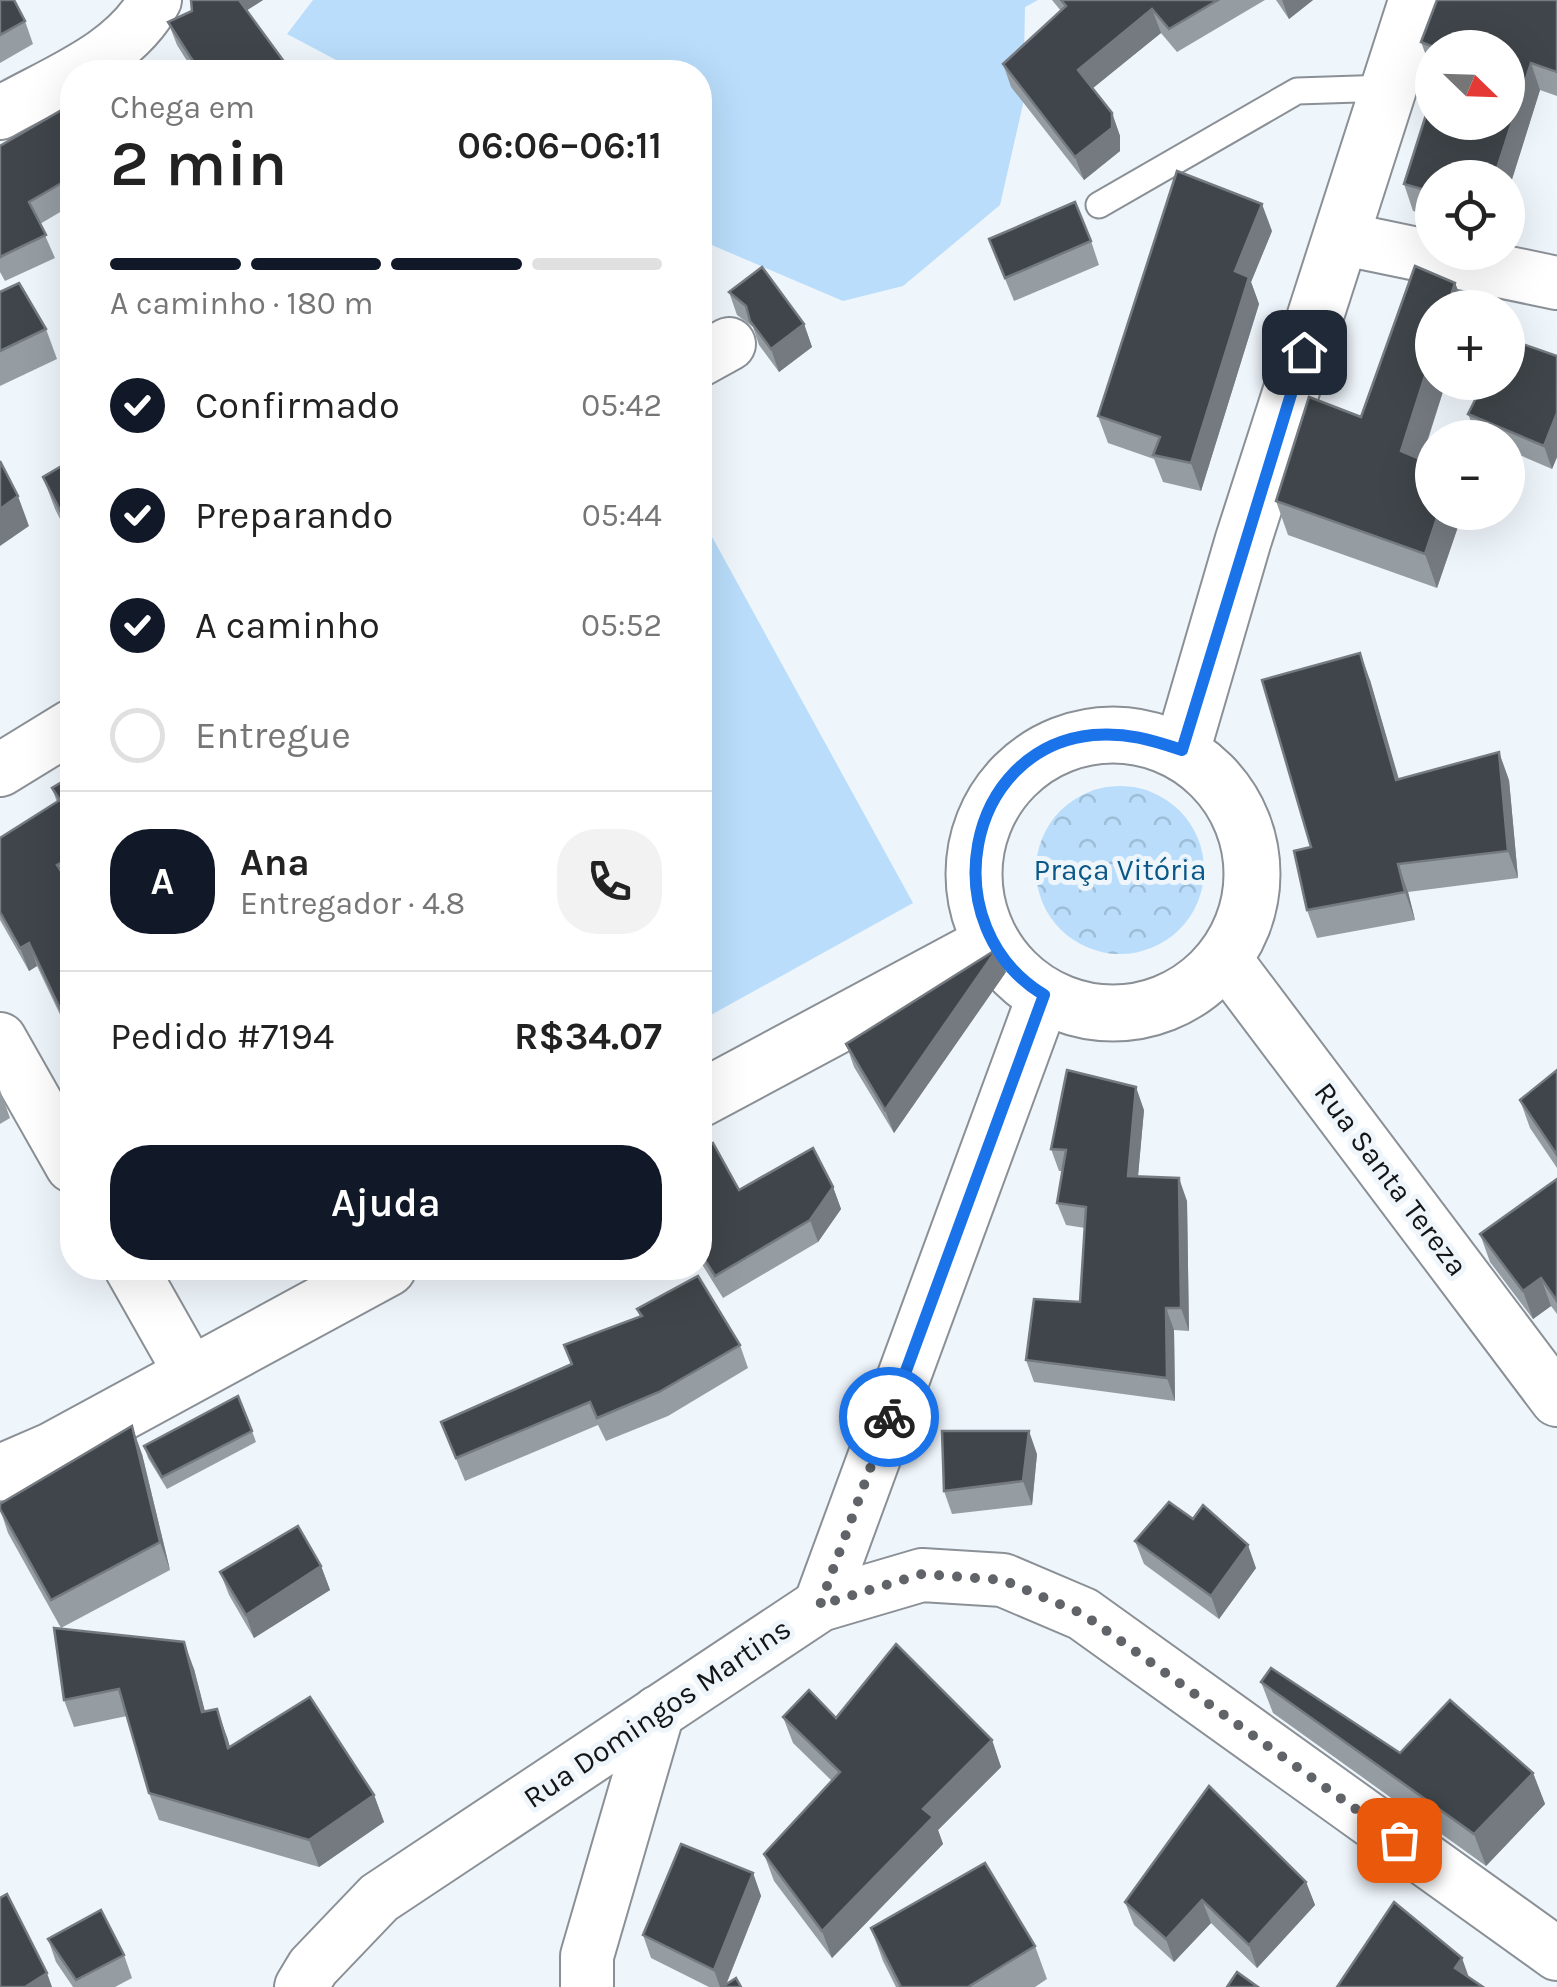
<!DOCTYPE html>
<html lang="pt">
<head>
<meta charset="utf-8">
<style>
  body { margin:0; font-family:Karla,sans-serif; background:#f2f2f2; color:#222; height:100vh; display:flex; flex-direction:column; font-size:38px; white-space:nowrap }
  * { box-sizing:border-box; margin:0 }
  p { font-size:32px; color:#767676 }
  .icon { flex:none; width:55px; height:55px; fill:none; stroke:currentColor; stroke-width:2; stroke-linecap:round; stroke-linejoin:round }
  .map { position:relative; flex:1; overflow:hidden }
  .drawer { position:absolute; left:60px; top:60px; width:652px; height:1220px; display:flex; flex-direction:column; background:#fff; border-radius:40px; box-shadow:0 10px 40px #0002 }
  .drawer>* { flex:none }
  .needle { width:65px; rotate:113deg }
  .controls { position:absolute; left:1415px; top:30px; display:grid; gap:20px }
  .controls a { display:grid; place-items:center; width:110px; height:110px; border-radius:50%; background:#fff; box-shadow:0 10px 40px #0002; font-size:50px }
  .pin { position:absolute; display:grid; place-items:center; width:85px; height:85px; color:#fff; margin:-42px; border-radius:20px; box-shadow:0 5px 15px #0006 }
  .courier { position:absolute; display:grid; place-items:center; width:100px; height:100px; margin:-50px; border:8px solid #1a73e8; border-radius:50%; background:#fff; color:#222; box-shadow:0 2px 12px #0007 }
  .overview em { font-style:normal; font-weight:600 }
  .overview div { display:flex; flex-direction:column-reverse }
  .overview { display:flex; align-items:center; justify-content:space-between; height:170px; padding:0 50px }
  h1 { font-size:65px; font-weight:600; line-height:75px }
  .bar { display:grid; grid-template-columns:repeat(4,1fr); gap:15px 10px; align-content:center; height:120px; padding:0 50px }
  .bar i { height:12px; border-radius:8px; background:#e0e0e0 }
  .bar .on { background:#111827 }
  .bar p { grid-column:span 4 }
  .line { display:flex; align-items:center; gap:25px; padding:0 50px; border-top:2px solid #e0e0e0 }
  .line div { flex:1 }
  .round { display:grid; place-items:center; flex:none; width:105px; height:105px; border-radius:40px; background:#f2f2f2 }
  ol { padding:0 50px; list-style:none }
  li { display:flex; align-items:center; gap:30px; height:110px }
  li p { margin-inline-start:auto }
  li .icon { padding:10px; border-radius:50%; background:#111827; color:#fff; stroke-width:4 }
  li:last-child { color:#767676 }
  li i { width:55px; height:55px; border:5px solid #e0e0e0; border-radius:50% }
  .primary-button { display:flex; gap:20px; margin-top:auto; padding:20px 50px }
  .primary-button a { flex:1; height:115px; border-radius:40px; background:#111827; color:#fff; font-size:40px; font-weight:600; line-height:115px; text-align:center }
  .map>svg:first-child { display:block }
  .green { fill:#b9ddfb }
  .park { fill:url(#park-crowns) }
  .lines { fill:none; stroke-linecap:round; stroke-linejoin:round }
  .service-casing { stroke:#8a9096; stroke-width:29 }
  .minor-casing { stroke:#8a9096; stroke-width:56 }
  .tertiary-casing { stroke:#8a9096; stroke-width:59 }
  .service { stroke:#fff; stroke-width:25 }
  .minor { stroke:#fff; stroke-width:52 }
  .tertiary { stroke:#fff; stroke-width:55 }
  .wall { fill:#969da2 }
  .shaded-wall { fill:#747a7f }
  .building { fill:#3f454a; stroke:#747a7f; stroke-width:2.5 }
  .done { stroke:#606367; stroke-width:10; stroke-dasharray:0 18 }
  .route { stroke:#1a73e8; stroke-width:12 }
  .labels { text-anchor:middle; dominant-baseline:central; stroke-width:10; stroke-linejoin:round; paint-order:stroke }
  .park-label { font-size:30px; fill:#0b5888; stroke:#eef5fb }
  .street-label { font-size:30px; fill:#131517; stroke:#eef5fb }
</style>
</head>
<body>
<div class="map">
<svg width="1557" height="1987" viewBox="0 0 1557 1987">
  <defs>
    <pattern id="park-crowns" width="20" height="18" patternUnits="userSpaceOnUse" patternTransform="scale(2.5)"><rect width="20" height="18" fill="#b9ddfb"/><path d="M2 6a3 3 0 1 1 6 0M12 15a3 3 0 1 1 6 0" fill="none" stroke="#9ebdd6"/></pattern>
  </defs>
  <rect width="100%" height="100%" fill="#eef5fb"/>
  <g class="green">
    <path d="M313,0h725l-13,7 -2,97 -23,101 -97,81 -60,15 -143,-61v-168h-341l-72,-38z"/>
    <path d="M700,515l213,388 -213,118z"/>
  </g>
  <circle class="park" cx="1120" cy="870" r="84"/>
  <g class="lines">
    <g class="service-casing">
      <path id="service" d="M1099,205l198,-114 91,-3"/>
    </g>
    <g class="minor-casing">
      <g id="minor">
        <path d="M0,113c54,-31 125,-56 155,-113"/>
        <path d="M1340,238l217,45"/>
        <path d="M700,360l29,-16"/>
        <path d="M0,770l72,-44"/>
        <path d="M1225,959l332,441"/>
        <path d="M0,1039l72,127"/>
        <path d="M131,1268l60,106"/>
        <path d="M820,1605l224,-610"/>
        <path d="M301,1987l12,-20 66,-69 441,-293 102,-30 81,5 80,34 474,340"/>
        <path d="M587,1987v-31l71,-244"/>
      </g>
    </g>
    <g class="tertiary-casing">
      <g id="tertiary">
        <circle cx="1113" cy="874" r="139"/>
        <path d="M1182,750l61,-209 174,-541"/>
        <path d="M700,1099l291,-156"/>
        <path d="M0,1473l53,-23 335,-182"/>
      </g>
    </g>
    <use href="#service" class="service"/>
    <use href="#minor" class="minor"/>
    <use href="#tertiary" class="tertiary"/>
  </g>
  <g class="wall">
    <path d="M0,0l25,21 8,23 -33,19z"/>
    <path d="M191,0h72l-16,10 41,57 1,5h-95l-17,-27 -9,-23 24,-11z"/>
    <path d="M1052,0h213l-88,52 -16,-19 -69,55 20,25 8,23v15l-36,29 -73,-93 -8,-23 58,-53z"/>
    <path d="M1276,0h37l-24,19z"/>
    <path d="M1557,0v96l-17,-6 -32,102v-14h-76v38l-19,-5 -9,-27 104,-136h-76v22l-1,-1 -10,-27z"/>
    <path d="M72,104v101l-32,19 15,34 -50,23 -5,-9v-126z"/>
    <path d="M1272,231l-21,51 8,22 -58,187 -38,-9 -9,-23 -46,-16 -10,-27z"/>
    <path d="M989,239l102,2 8,24 -85,36z"/>
    <path d="M1415,266l40,17 10,25h-33v74h14l-24,77 10,5v48h31l-26,76 -149,-53 -12,-34 33,-104 52,20z"/>
    <path d="M0,292l46,37 11,30 -57,27z"/>
    <path d="M729,292l75,32 8,23 -33,25 -20,-27 -6,-18 -16,-12z"/>
    <path d="M1557,356v101l-5,12 -44,-19v-12l-31,-1 -9,-23z"/>
    <path d="M72,460v83l-17,-34 -12,-32z"/>
    <path d="M1370,680l28,99 111,1 9,98 -110,14 7,28 -98,18 -10,-28 4,-63z"/>
    <path d="M72,776v108l-1,1 1,3v152l-35,-74 -8,5 -29,-51v-82l57,-36 -5,-14z"/>
    <path d="M1006,972l-112,161 -40,-66 -8,-23z"/>
    <path d="M1557,1070v98l-27,-40 -10,-28z"/>
    <path d="M0,1090l10,28 -10,6z"/>
    <path d="M1144,1110l-6,66 49,25 2,130 -15,-1 1,71 -141,-19 -8,-22 54,-58 5,-74 -19,-3 -9,-22 6,-32h-4l-8,-22z"/>
    <path d="M700,1151l39,39 94,-3 8,22 -23,33 -95,56 -23,-37z"/>
    <path d="M1557,1179v135l-6,-8 -18,13 -43,-57 -10,-28z"/>
    <path d="M637,1309l103,36 8,23 -80,48 -62,25 -8,-16 -133,56 -24,-59 130,-58 -7,-19 76,-28z"/>
    <path d="M252,1431l4,11 -89,47 -19,-31 -4,-12z"/>
    <path d="M142,1454l28,116 -109,58 -53,-95 -8,-24z"/>
    <path d="M1037,1454l-5,51 -80,9 -8,-23z"/>
    <path d="M1135,1541l121,27 -37,51 -75,-55z"/>
    <path d="M321,1566l9,24 -76,48 -25,-43 -9,-23z"/>
    <path d="M194,1669l11,43 22,25 3,10 144,48 10,27 -65,45 -160,-47 -10,-27 -22,-77 -53,11 -10,-27z"/>
    <path d="M1261,1682l139,71 133,20 12,31 -59,62 -213,-153z"/>
    <path d="M783,1717l53,1 156,22 9,27 -63,63 5,14 -111,114 -58,-77 -10,-27 68,-73 -39,-38z"/>
    <path d="M753,1873l8,23 -35,89 15,2h-32l-58,-29 -8,-23z"/>
    <path d="M1306,1882l9,23 -58,63 -46,-45 -37,39 -40,-37 -9,-23z"/>
    <path d="M871,1928l164,18 12,33 -12,8h-139l-13,-26z"/>
    <path d="M48,1939l76,16 8,23 -17,9h-42l-17,-25z"/>
  </g>
  <g class="shaded-wall">
    <path d="M236,0h27l-22,14z"/>
    <path d="M1282,0h31l-24,19z"/>
    <path d="M1152,9l9,24 -74,60 -9,-23z"/>
    <path d="M1531,63l9,27 -32,102v-14h-14z"/>
    <path d="M1112,113l8,23v15l-36,29 -9,-23z"/>
    <path d="M1262,204l10,27 -21,51 8,22 -58,187 -10,-28 44,-192z"/>
    <path d="M1455,283l10,25h-18z"/>
    <path d="M804,324l8,23 -33,25 -8,-23z"/>
    <path d="M1432,354v28h14l-33,102 -12,-33z"/>
    <path d="M1557,413v44l-5,12 -8,-23z"/>
    <path d="M18,496l11,30 -29,20v-37z"/>
    <path d="M1439,512h24l-26,76 -12,-34z"/>
    <path d="M1360,653l10,27 37,127 -11,-27z"/>
    <path d="M1499,752l10,28 9,98 -10,-27z"/>
    <path d="M1398,864l10,28 7,28 -10,-28z"/>
    <path d="M29,943l8,23 -8,5 -9,-23z"/>
    <path d="M997,949l9,23 -112,161 -9,-23z"/>
    <path d="M1136,1087l8,23 -8,88 -8,-22z"/>
    <path d="M1179,1178l8,23 2,130 -8,-23z"/>
    <path d="M833,1187l8,22 -23,33 -8,-22z"/>
    <path d="M1541,1278l10,28 -18,13 -10,-28z"/>
    <path d="M1166,1308l8,22 1,71 -8,-23z"/>
    <path d="M132,1426l10,28 28,116 -10,-28z"/>
    <path d="M1029,1431l8,23 -5,51 -9,-24z"/>
    <path d="M1248,1545l8,23 -37,51 -8,-23z"/>
    <path d="M321,1566l9,24 -76,48 -8,-23z"/>
    <path d="M184,1642l10,27 18,70 -10,-27z"/>
    <path d="M217,1709l10,28 11,38 -10,-27z"/>
    <path d="M992,1740l9,27 -63,63 5,14 -111,114 -10,-27 101,-122z"/>
    <path d="M1533,1773l12,31 -59,62 -12,-32z"/>
    <path d="M374,1795l10,27 -65,45 -10,-27z"/>
    <path d="M753,1873l8,23 -36,91h-5l-6,-17z"/>
    <path d="M1306,1882l9,23 -58,63 -8,-23z"/>
    <path d="M1202,1900l9,23 -37,39 -8,-23z"/>
    <path d="M1462,1958l10,28 -17,-18z"/>
    <path d="M47,1973l5,14h-27z"/>
  </g>
  <g class="building">
    <path d="M0,0h14l11,21 -25,14z"/>
    <path d="M191,0h48l49,67 -11,5h-77l-32,-50 24,-11z"/>
    <path d="M1061,0h157l-49,29 -17,-20 -74,61 34,43v15l-37,29 -72,-93 63,-58z"/>
    <path d="M1437,0h120v72l-26,-9 -37,115h-62v14l-28,-8 28,-88v26h76v-74h-72l-15,-6z"/>
    <path d="M72,104v73l-43,25 17,33 -46,22v-111z"/>
    <path d="M1177,171l85,33 -27,67 14,6 -58,186 -38,-8 7,-18 -62,-21z"/>
    <path d="M1075,202l16,39 -86,37 -16,-39z"/>
    <path d="M1415,266l40,17 -8,25h-15v46l-31,97 31,13v48h7l-14,42 -149,-53 33,-104 52,20z"/>
    <path d="M762,267l42,57 -33,25 -21,-28 -4,-15 -17,-14z"/>
    <path d="M19,283l27,46 -46,22v-59z"/>
    <path d="M1508,339l49,17v57l-13,33 -76,-32 16,-32h24z"/>
    <path d="M72,460v51l-9,5 -20,-39z"/>
    <path d="M0,461l18,35 -18,13z"/>
    <path d="M1360,653l36,127 103,-28 9,99 -110,13 7,28 -98,18 -13,-59 17,-4 -49,-167z"/>
    <path d="M72,776v81l-15,8 15,23v146l-43,-91 -9,5 -20,-36v-74l60,-38 -8,-12z"/>
    <path d="M997,949l-112,161 -39,-66z"/>
    <path d="M1067,1070l69,17 -8,89 51,2 2,130h-15l1,70 -141,-18 8,-61 46,3 6,-95 -29,-4 9,-53 -15,-1z"/>
    <path d="M1557,1070v85l-37,-55z"/>
    <path d="M713,1143l26,47 74,-42 20,39 -23,33 -95,56 -15,-24v-101z"/>
    <path d="M1557,1179v122l-16,-23 -18,13 -43,-57z"/>
    <path d="M698,1276l42,69 -81,47 -62,26 -7,-16 -134,56 -15,-36 131,-58 -8,-19 78,-29 -5,-7z"/>
    <path d="M238,1396l14,35 -90,46 -18,-31z"/>
    <path d="M132,1426l28,116 -109,58 -51,-91v-5z"/>
    <path d="M942,1431h87l-6,50 -79,10z"/>
    <path d="M1169,1502l24,17 10,-14 45,40 -37,51 -76,-55z"/>
    <path d="M298,1526l23,40 -75,49 -26,-43z"/>
    <path d="M54,1628l130,14 18,70 15,-3 11,39 82,-51 64,98 -65,45 -160,-47 -30,-104 -55,11z"/>
    <path d="M896,1644l96,96 -69,69 10,8 -111,114 -58,-77 76,-82 -57,-55 26,-27 27,28z"/>
    <path d="M1271,1668l129,85 50,-53 83,73 -59,61 -213,-152z"/>
    <path d="M1209,1786l97,96 -57,63 -47,-45 -36,39 -41,-37z"/>
    <path d="M681,1844l72,29 -39,97 -71,-35z"/>
    <path d="M985,1863l50,83 -67,41h-67l-30,-59z"/>
    <path d="M7,1894l40,79 -22,14h-25v-89z"/>
    <path d="M1394,1902l68,56 -7,10 28,19h-146z"/>
    <path d="M101,1910l23,45 -48,25 -28,-41z"/>
    <path d="M1237,1972l21,15h-31z"/>
    <path d="M736,1978l5,9h-19z"/>
  </g>
  <g class="lines">
    <path class="done" d="M889,1417l-69,188 102,-31 81,6 80,34 316,226"/>
    <path class="route" d="M889,1417l155,-422c-112,-68 -80,-247 49,-260 33,-3 59,5 89,15l122,-398"/>
  </g>
  <g class="labels">
    <g class="park-label">
      <text x="1120" y="870">Praça Vitória</text>
    </g>
    <g class="street-label">
      <text transform="translate(1391 1179) rotate(53)">Rua Santa Tereza</text>
      <text transform="translate(657 1713) rotate(-34)">Rua Domingos Martins</text>
    </g>
  </g>
</svg>
<div class="controls">
<a><svg class="needle" viewBox="-14 -14 28 28"><path d="M0-13l5 13h-10z" fill="#e53935"/><path d="M0 13l5-13h-10z" fill="#767676"/></svg></a>
<a><svg class="icon" aria-label="locate" viewBox="0 0 24 24"><circle cx="12" cy="12" r="6"/><path d="M12 2v4M12 18v4M2 12h4M18 12h4"/></svg></a>
<a>+</a>
<a>−</a>
</div>
<div class="pin" style="left:1399px;top:1840px;background:#ea580c"><svg class="icon" aria-label="bag" viewBox="0 0 24 24"><path d="M5 8h14l-1 12H6zM9 8a3 3 0 0 1 6 0"/></svg></div>
<div class="pin" style="left:1304px;top:352px;background:#1f2937"><svg class="icon" aria-label="home" viewBox="0 0 24 24"><path d="M3 11l9-7 9 7M6 9v11h12V9"/></svg></div>
<div class="courier" style="left:889px;top:1417px"><svg class="icon" aria-label="bike" viewBox="0 0 24 24"><circle cx="6" cy="16" r="4"/><circle cx="18" cy="16" r="4"/><path d="M6 16l4-8h5l3 8M10 8l3 8H6M13 5h3"/></svg></div>
<section class="drawer">
<div class="overview"><div><h1>2 min</h1><p>Chega em</p></div><em>06:06–06:11</em></div>
<div class="bar"><i class="on"></i><i class="on"></i><i class="on"></i><i></i><p>A caminho · 180 m</p></div>
<ol>
<li><svg class="icon" aria-label="check" viewBox="0 0 24 24"><path d="M5 12l5 5 9-10"/></svg>Confirmado<p>05:42</p></li>
<li><svg class="icon" aria-label="check" viewBox="0 0 24 24"><path d="M5 12l5 5 9-10"/></svg>Preparando<p>05:44</p></li>
<li><svg class="icon" aria-label="check" viewBox="0 0 24 24"><path d="M5 12l5 5 9-10"/></svg>A caminho<p>05:52</p></li>
<li><i></i>Entregue</li>
</ol>
<div class="line" style="height:180px"><b class="round" style="background:#111827;color:#fff">A</b><div><b>Ana</b><p>Entregador · 4.8</p></div><a class="round"><svg class="icon" aria-label="phone" viewBox="0 0 24 24"><path d="M5 4h4l2 5-3 2q2 4 5 5l2-3 5 2v4C11 20 4 13 5 4z"/></svg></a></div>
<div class="line" style="height:130px"><div>Pedido #7194</div><b>R$34.07</b></div>
<div class="primary-button"><a>Ajuda</a></div>
</section>
</div>
</body>
</html>
